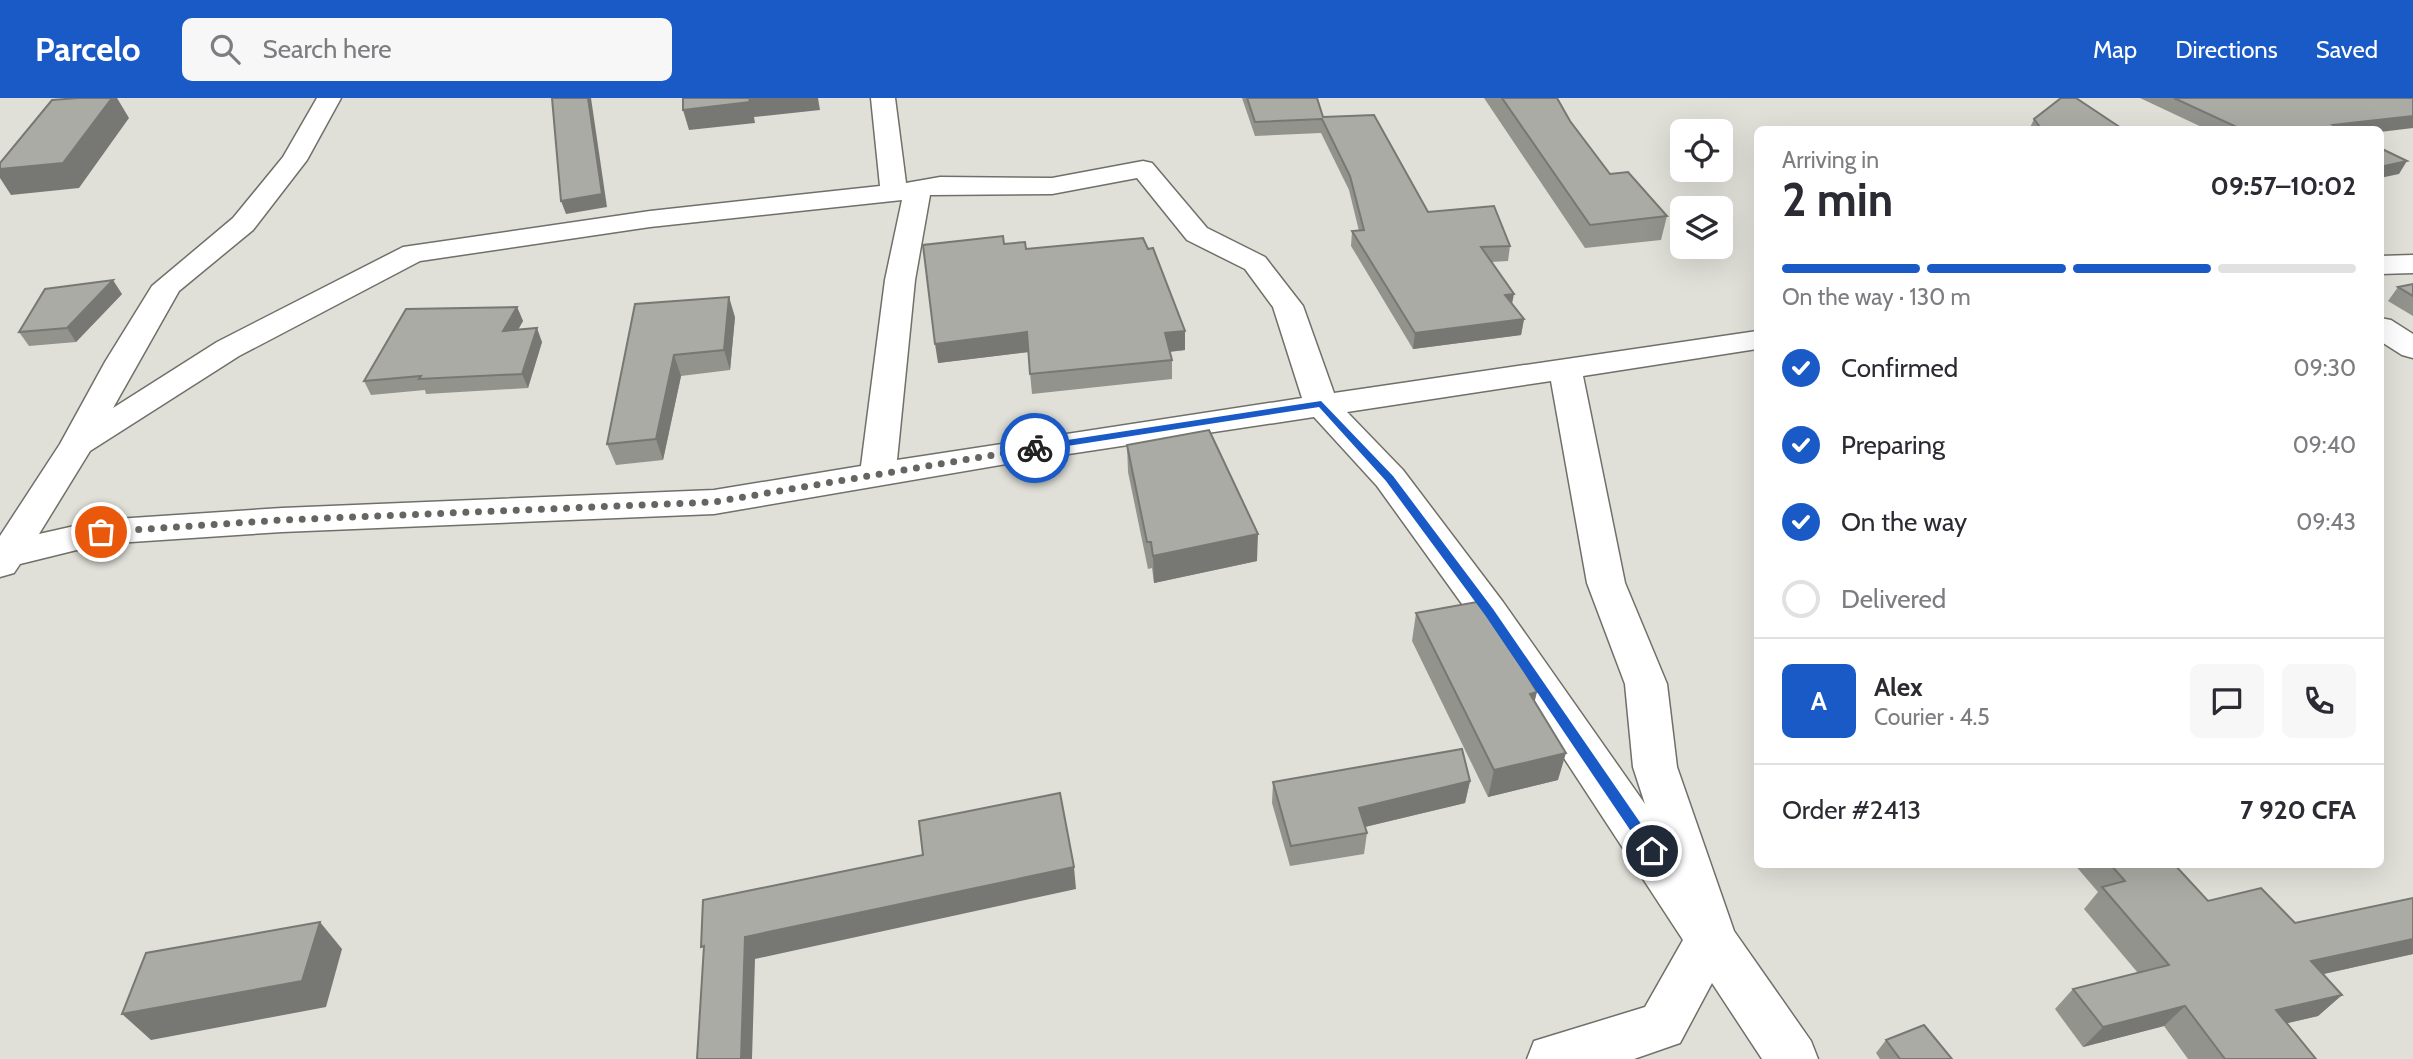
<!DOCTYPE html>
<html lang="en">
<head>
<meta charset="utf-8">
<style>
  body { margin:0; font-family:Cabin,sans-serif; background:#f7f7f7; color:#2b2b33; height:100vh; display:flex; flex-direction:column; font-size:26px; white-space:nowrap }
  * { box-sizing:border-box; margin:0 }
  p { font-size:23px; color:#7c7c81 }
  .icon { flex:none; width:38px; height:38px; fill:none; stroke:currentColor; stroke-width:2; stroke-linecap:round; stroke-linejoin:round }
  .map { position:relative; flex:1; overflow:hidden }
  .details { position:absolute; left:1754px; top:28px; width:630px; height:742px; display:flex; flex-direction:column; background:#fff; border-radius:10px; box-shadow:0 7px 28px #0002 }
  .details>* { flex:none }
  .tools { position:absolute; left:1670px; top:21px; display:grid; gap:14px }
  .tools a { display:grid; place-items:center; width:63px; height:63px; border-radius:10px; background:#fff; box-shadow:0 7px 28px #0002; font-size:35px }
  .pin { position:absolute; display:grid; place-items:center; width:60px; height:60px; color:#fff; margin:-30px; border:4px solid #fff; border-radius:50%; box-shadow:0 2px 7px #0007 }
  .courier { position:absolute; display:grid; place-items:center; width:70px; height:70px; margin:-35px; border:5px solid #195ac6; border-radius:50%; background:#fff; color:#222; box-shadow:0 2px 9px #0007 }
  .overview em { font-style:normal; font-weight:800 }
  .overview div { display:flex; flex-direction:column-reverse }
  .overview { display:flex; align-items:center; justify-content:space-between; height:119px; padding:0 28px }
  h1 { font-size:46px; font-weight:800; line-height:52px }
  .bar { display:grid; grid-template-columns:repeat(4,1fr); gap:10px 7px; align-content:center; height:84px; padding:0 28px }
  .bar i { height:9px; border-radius:5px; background:#e1e1e2 }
  .bar .selected { background:#195ac6 }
  .bar p { grid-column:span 4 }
  .line { display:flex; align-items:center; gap:18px; padding:0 28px; border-top:2px solid #e1e1e2 }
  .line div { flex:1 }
  .round { display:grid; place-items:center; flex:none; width:74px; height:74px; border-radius:10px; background:#f7f7f7 }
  ol { padding:0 28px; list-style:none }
  li { display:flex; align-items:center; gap:21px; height:77px }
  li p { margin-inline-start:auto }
  li .icon { padding:7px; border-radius:50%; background:#195ac6; color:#fff; stroke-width:4 }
  li:last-child { color:#7c7c81 }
  li i { width:38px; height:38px; border:4px solid #e1e1e2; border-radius:50% }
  header { display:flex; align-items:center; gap:42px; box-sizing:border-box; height:98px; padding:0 35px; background:#195ac6; color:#fff }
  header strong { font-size:33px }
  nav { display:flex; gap:38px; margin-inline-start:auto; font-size:24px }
  .search { width:490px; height:63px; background:#f7f7f7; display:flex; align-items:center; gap:18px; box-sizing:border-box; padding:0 24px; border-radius:10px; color:#7c7c81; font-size:26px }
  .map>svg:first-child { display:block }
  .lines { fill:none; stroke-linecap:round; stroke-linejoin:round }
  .street-casing { stroke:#6f7069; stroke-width:3 }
  .street { fill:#fff; fill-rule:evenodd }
  .wall { fill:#92938d }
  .shaded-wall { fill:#777873 }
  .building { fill:#aaaba4; stroke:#777873; stroke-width:2 }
  .route { fill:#195ac6 }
  .done { stroke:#656561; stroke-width:7; stroke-dasharray:0 12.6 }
</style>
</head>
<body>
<header>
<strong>Parcelo</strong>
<div class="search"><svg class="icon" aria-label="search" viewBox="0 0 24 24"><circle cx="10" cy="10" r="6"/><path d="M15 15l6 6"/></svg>Search here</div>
<nav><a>Map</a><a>Directions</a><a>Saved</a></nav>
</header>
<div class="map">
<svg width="2413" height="961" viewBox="0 0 2413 961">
  <rect width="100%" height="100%" fill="#e0e0d9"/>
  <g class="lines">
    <g class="street-casing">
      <g id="street">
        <path d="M317,0h24l-34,62 -54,70 -74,61 -66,117 104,-66 186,-95 247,-36 230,-25 -9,-88h24l11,85 34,-6 112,1 91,-17 9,2 55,65 58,29 38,49 31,87 423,-62v18l-174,27 42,207 42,101 10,83 57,164 77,110 7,18h-56l-50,-76 -32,60 -46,16h-107l7,-18 111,-34 38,-67 -208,-318 -98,-136 -63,-69 -285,43 -315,54 -432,18 -181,12 -81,20 -6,9 -14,4v-41l60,-92 45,-82 47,-76 81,-68 50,-61zM1137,80l50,62 58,29 28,38 29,91 -405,62 18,-180 15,-85 122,-1zM902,102l-17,80 -24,186 -147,24 -432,18 -181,12 -62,14 51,-83 149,-95 181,-95 230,-34zM1551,283l36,202 38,101 8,83 12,37 -142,-202 -100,-132 -56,-58z"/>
        <path d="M2413,157v18l-33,1v-18z"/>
        <path d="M2380,220l11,2 22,14v24l-11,-3 -22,-14z"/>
      </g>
    </g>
    <use href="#street" class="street"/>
  </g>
  <g class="wall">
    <path d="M1242,0h75l6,19 105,95 82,34 -2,15 -17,1 21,42 12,15 -3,16 -108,14 -62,-103 1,-15h7l-10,-41 -28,-57 -66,3z"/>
    <path d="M1484,0h73l13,23 40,53 57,42 -6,24 -76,8z"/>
    <path d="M2140,0h273l-33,32h-172z"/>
    <path d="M2034,21l90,11h-95z"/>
    <path d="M1004,146l22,5 159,82v19l-15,2 2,8v19l-140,15 -4,-42 -90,11z"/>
    <path d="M2413,186v32l-25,-15 10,-14z"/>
    <path d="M122,196l-46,48 -47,4 -10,-14z"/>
    <path d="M635,206l100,13 -5,53 -49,6 -18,84 -47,5 -9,-21z"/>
    <path d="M517,209l6,14 -5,9 24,12 -14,46 -102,6 -1,-4 -54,5 -7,-14z"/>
    <path d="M1127,347l130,116 -103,22 -2,-15 -4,1 -20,-97z"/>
    <path d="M1416,515l119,89 23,78 -70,17 -76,-156z"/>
    <path d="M1470,683l-5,22 -100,24 2,6 -3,21 -74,12 -18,-63 1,-21z"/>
    <path d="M2074,766h100l34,37 87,22 118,-25v56l-90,20 19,21 -24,21 -31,7 29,36h-128l-24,-33 -81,21 -28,-38 18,-20 65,-16 -54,-64 14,-17z"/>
    <path d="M1886,942l66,19h-72l-4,-6z"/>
  </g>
  <g class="shaded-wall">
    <path d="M112,0h5l12,20 -50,70 -68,7 -11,-17v-9z"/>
    <path d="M588,0h3l16,109 -41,7 -5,-13z"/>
    <path d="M749,0h69l2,12 -66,7 1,6 -66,7 -6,-20z"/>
    <path d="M2413,18v12l-33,4v-2h-49l2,-5z"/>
    <path d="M2407,63l-8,13 -19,4v-11z"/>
    <path d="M113,182l9,14 -46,48 -9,-14z"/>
    <path d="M1514,196l-3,15 -6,-14z"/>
    <path d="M729,199l6,20 -5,53 -6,-20z"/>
    <path d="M517,209l6,14 -14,24 -6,-14z"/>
    <path d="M1524,221l-3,16 -108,14 2,-16z"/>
    <path d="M537,230l5,14 -14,46 -6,-14z"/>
    <path d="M1185,233v19l-20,2v-19z"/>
    <path d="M1027,234l2,20 -91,11 -3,-19z"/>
    <path d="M674,257l7,21 -18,84 -7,-21z"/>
    <path d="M1258,436l-1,27 -103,22 -1,-27z"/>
    <path d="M1537,594l-7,28v-26z"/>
    <path d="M1566,655l-8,27 -70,17 6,-27z"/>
    <path d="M1470,683l-5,22 -109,26 3,-21z"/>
    <path d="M1074,769l2,22 -321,70 -3,100h-11l4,-122z"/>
    <path d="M320,824l22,27 -16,58 -175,33 -29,-26z"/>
    <path d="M2413,841v15l-125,28 23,-21z"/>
    <path d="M2342,897l-24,21 -65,15 23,-21z"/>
    <path d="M2185,908l-21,20 -81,21 20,-20z"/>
  </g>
  <g class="building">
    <path d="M78,0h34l-49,65 -63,6v-6l52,-63z"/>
    <path d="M552,0h36l14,96 -41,7z"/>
    <path d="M683,0h66l1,4 -67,8z"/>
    <path d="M1247,0h70l6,19 51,-2 54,97 66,-6 16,40 -29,1 33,47 -9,1 19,24 -109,14 -63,-102 12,-1 -14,-54 -28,-57 -67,3z"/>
    <path d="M1502,0h55l13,23 40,53 18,-2 39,44 -77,9z"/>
    <path d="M2061,0h15l48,32h-82l-8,-11z"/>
    <path d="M2174,0h239v18l-80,9 9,5h-99z"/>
    <path d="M2380,50l27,13 -27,6z"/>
    <path d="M1003,138l1,8 21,-2 1,7 117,-11 5,11 5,-1 32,83 -20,2 7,27 -142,14 -3,-42 -92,12 -12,-99z"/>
    <path d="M113,182l-46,48 -48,4 26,-43z"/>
    <path d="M2413,186v12l-15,-9z"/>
    <path d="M729,199l-5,53 -50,5 -18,84 -49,5 28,-140z"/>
    <path d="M517,209l-14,24 34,-3 -15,46 -103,5 2,-3 -57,5 42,-72z"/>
    <path d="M1209,332l49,104 -105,22 -2,-14h-4l-20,-97z"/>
    <path d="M1482,503l55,91 -7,2 36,59 -72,17 -78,-157z"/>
    <path d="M1462,651l8,32 -111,27 8,25 -76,13 -18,-64z"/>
    <path d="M1060,695l14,74 -329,70 -4,122h-44l7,-113 -3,1 2,-47 220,-45 -4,-34z"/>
    <path d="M2110,766h64l34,37 53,-13 34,35 118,-25v41l-102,22 31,34 -66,15 40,49h-91l-40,-53 -82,21 -30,-38 96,-24 -67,-78 23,-6z"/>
    <path d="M320,824l-18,59 -180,33 24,-61z"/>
    <path d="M1924,927l28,34h-52l-14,-19z"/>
  </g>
  <path class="route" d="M1321,303l72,75 100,133 164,238v8h-10l-162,-240 -99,-134 -67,-74 -284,44 -5,-3 5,-3z"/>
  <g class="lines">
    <path class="done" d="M101,434l181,-12 432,-18 321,-54"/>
  </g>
</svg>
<div class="tools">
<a><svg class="icon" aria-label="locate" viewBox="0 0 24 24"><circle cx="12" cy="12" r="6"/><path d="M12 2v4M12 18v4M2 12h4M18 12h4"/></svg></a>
<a><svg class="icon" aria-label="layers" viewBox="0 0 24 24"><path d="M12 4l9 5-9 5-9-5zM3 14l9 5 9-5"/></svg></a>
</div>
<div class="pin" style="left:101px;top:434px;background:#ea580c"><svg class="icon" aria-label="bag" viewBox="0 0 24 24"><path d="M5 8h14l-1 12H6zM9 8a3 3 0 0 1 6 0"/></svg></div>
<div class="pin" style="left:1652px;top:753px;background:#1f2937"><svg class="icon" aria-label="home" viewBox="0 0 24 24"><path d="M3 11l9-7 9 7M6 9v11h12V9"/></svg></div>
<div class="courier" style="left:1035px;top:350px"><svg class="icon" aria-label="bike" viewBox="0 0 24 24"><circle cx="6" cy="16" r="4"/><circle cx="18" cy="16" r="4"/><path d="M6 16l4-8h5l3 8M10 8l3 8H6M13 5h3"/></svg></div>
<section class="details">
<div class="overview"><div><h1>2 min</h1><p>Arriving in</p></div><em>09:57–10:02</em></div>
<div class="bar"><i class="selected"></i><i class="selected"></i><i class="selected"></i><i></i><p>On the way · 130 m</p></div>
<ol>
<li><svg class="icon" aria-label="check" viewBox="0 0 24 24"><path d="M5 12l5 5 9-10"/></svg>Confirmed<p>09:30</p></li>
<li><svg class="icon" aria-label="check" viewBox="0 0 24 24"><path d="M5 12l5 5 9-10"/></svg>Preparing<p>09:40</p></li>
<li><svg class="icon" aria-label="check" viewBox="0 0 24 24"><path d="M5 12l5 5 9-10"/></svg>On the way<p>09:43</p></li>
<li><i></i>Delivered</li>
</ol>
<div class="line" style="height:126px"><b class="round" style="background:#195ac6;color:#fff">A</b><div><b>Alex</b><p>Courier · 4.5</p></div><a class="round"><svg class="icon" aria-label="chat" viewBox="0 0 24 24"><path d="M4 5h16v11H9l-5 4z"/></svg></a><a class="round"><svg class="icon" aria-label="phone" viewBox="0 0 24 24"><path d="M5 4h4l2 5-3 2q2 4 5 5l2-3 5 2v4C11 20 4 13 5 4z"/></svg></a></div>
<div class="line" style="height:91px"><div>Order #2413</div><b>7 920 CFA</b></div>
</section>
</div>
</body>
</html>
